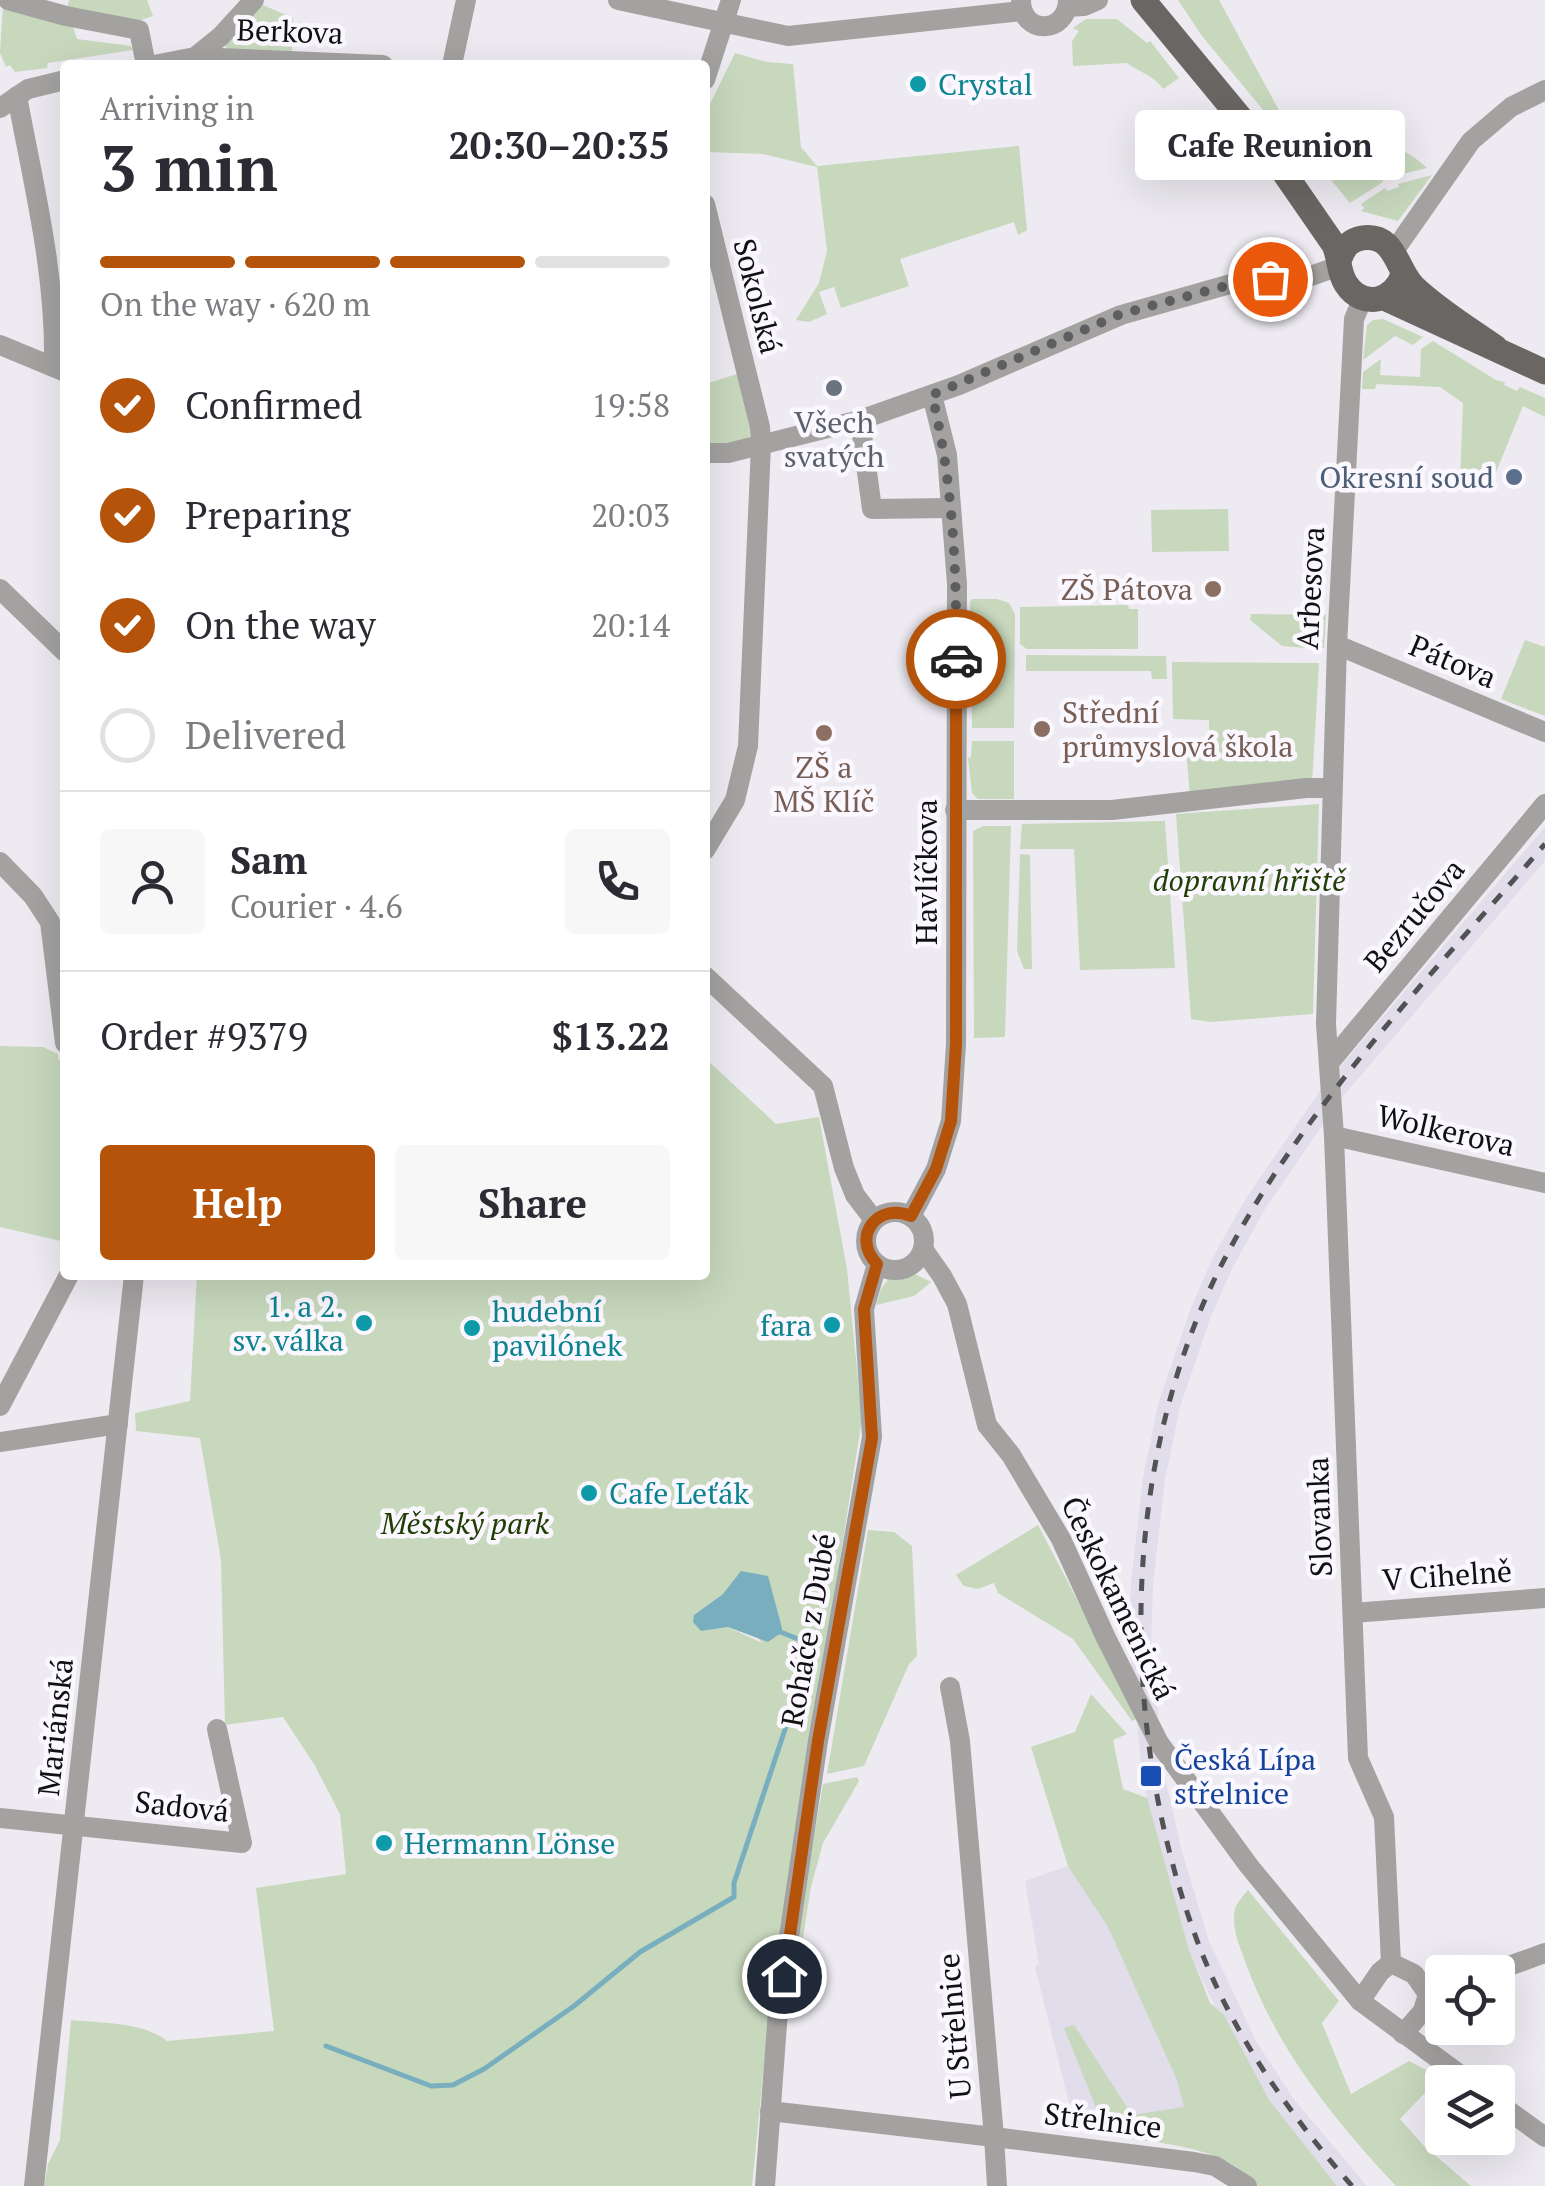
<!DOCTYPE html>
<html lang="en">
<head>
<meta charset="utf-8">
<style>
  body { margin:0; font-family:"PT Serif",serif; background:#f7f7f7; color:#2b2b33; height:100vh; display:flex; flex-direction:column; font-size:38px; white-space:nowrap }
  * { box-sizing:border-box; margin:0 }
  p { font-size:32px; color:#7c7c81 }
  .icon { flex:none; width:55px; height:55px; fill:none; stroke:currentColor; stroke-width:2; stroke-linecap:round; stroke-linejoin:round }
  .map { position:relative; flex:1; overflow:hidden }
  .details { position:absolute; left:60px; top:60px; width:650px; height:1220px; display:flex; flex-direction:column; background:#fff; border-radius:10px; box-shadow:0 10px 40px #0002 }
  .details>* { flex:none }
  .fabs { position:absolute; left:1425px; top:1955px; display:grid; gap:20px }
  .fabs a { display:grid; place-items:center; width:90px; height:90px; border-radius:10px; background:#fff; box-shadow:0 10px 40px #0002; font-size:50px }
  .pin { position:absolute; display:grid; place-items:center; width:85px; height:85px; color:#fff; margin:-42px; border:5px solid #fff; border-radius:50%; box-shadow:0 2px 10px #0007 }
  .courier { position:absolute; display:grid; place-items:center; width:100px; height:100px; margin:-50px; border:8px solid #b45309; border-radius:50%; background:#fff; color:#222; box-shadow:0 2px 12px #0007 }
  .bubble { position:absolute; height:70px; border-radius:10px; background:#fff; box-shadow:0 10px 40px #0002; font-size:32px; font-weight:700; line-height:70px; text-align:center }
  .head em { font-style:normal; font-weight:700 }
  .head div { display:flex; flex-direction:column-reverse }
  .head { display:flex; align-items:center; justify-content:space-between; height:170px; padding:0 40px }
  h1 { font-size:65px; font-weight:700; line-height:75px }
  .bar { display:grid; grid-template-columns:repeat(4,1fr); gap:15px 10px; align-content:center; height:120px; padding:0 40px }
  .bar i { height:12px; border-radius:8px; background:#e1e1e2 }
  .bar .on { background:#b45309 }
  .bar p { grid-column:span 4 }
  .line { display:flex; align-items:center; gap:25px; padding:0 40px; border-top:2px solid #e1e1e2 }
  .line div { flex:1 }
  .round { display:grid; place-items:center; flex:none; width:105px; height:105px; border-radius:10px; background:#f7f7f7 }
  ol { padding:0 40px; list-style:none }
  li { display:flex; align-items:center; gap:30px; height:110px }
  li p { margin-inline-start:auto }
  li .icon { padding:10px; border-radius:50%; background:#b45309; color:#fff; stroke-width:4 }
  li:last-child { color:#7c7c81 }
  li i { width:55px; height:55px; border:5px solid #e1e1e2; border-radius:50% }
  .action { display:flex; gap:20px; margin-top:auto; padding:20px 40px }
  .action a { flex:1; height:115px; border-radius:10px; background:#b45309; color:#fff; font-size:40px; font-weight:700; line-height:115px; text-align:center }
  .action a+a { background:#f7f7f7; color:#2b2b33 }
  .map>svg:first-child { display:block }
  .built { fill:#e2ddea }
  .green { fill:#c7d8bd; fill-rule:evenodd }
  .water { fill:#79aebe }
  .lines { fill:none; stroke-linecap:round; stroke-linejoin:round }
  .stream { stroke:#79aebe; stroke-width:5 }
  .minor { stroke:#a4a2a0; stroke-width:20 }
  .major { stroke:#6a6663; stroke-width:25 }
  .rail { stroke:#525154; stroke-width:5; stroke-dasharray:12 12; stroke-linecap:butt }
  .done { stroke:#5e5d60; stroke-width:10; stroke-dasharray:0 18 }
  .route { stroke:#b45309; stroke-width:12 }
  .culture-dot { fill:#0f9aa8; stroke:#faf8fe; stroke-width:4 }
  .worship-dot { fill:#6b7280; stroke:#faf8fe; stroke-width:4 }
  .service-dot { fill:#5c6f8a; stroke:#faf8fe; stroke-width:4 }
  .education-dot { fill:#8d6e63; stroke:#faf8fe; stroke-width:4 }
  .transit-dot { fill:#1a4fb4; stroke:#faf8fe; stroke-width:4 }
  .labels { text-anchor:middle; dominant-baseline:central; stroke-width:9; stroke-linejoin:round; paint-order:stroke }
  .street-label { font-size:30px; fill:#111012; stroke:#faf8fe }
  .culture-label { font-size:30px; fill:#0d838f; stroke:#faf8fe; text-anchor:start }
  .worship-label { font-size:30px; fill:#5b616d; stroke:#faf8fe }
  .service-label { font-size:30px; fill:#4e5e75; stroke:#faf8fe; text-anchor:end }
  .education-label { font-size:30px; fill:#785e54; stroke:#faf8fe; text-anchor:end }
  .park-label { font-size:30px; font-style:italic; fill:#213f04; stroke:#faf8fe }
  .transit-label { font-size:30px; fill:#164399; stroke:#faf8fe; text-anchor:start }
</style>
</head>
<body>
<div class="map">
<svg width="1545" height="2186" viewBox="0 0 1545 2186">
  <rect width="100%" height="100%" fill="#edebf1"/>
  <g class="built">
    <path d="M1545,827v34l-206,240 -74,108 -32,58 -22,49 -31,91 -15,73 -12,103 -2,59 13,131 17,75 28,93 47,100 37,57 74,88h-30l-62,-75 -39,-59 -48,-103 -29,-96 -17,-77 -13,-133 2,-61 12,-105 16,-76 32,-93 22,-51 33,-59 76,-110z"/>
    <path d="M1114,1861l123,259 -83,7 -81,-8 -38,-152 4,-3 -14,-83 43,-15z"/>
  </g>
  <g class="green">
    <path d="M69,0h78l6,16 -26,9 -60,-14z"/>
    <path d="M1178,0h41l74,136 -6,3 -85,-103z"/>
    <path d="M3,4l70,23 4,12 54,7 2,4 -85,13 -1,5 -32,4 -5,-7 -4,2 -6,-14z"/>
    <path d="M263,5l30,13 -1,35 -62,-1 -5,-6 5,-11z"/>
    <path d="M1086,19h31l30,24 3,-2 29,37 -16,11c-8,-13 -24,-17 -36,-26l-54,3 -1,-25 7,-10 -6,-3z"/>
    <path d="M735,53l32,9 26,2 8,83 16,19 202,-20 8,84 -9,5 -4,-13 -114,37 9,27 -68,22 -7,-21 -15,5 8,22 -18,8 -13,-2 23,-37 8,-32 -10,-84 -54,-13 -56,-2 2,-46z"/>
    <path d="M1306,122c36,3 97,21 121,46l-45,11 1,3 -33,21 -18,-22 -33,-52 -1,-4z"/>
    <path d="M1432,175l-34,46 -37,-10 3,-3 -3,-4 24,-16 2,3 12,-4 -1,-3z"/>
    <path d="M1383,319l40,18 -10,8 -18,-9 -32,24 4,-35 6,-5z"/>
    <path d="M1433,341l63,39 9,2 -1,3 13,6 3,-4 25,11v19l-22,-11 -33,81 -30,-5 3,-79 -23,-16 -64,-3 -1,5h-13l1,-17 18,-13 -1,16 40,2 1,-28z"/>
    <path d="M737,374l15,48 -3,19 -44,4v-61z"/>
    <path d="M1228,509l1,42 -77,1 -1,-42z"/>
    <path d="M997,599l12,4 6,11 -1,114h-42l-2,-126 2,-3z"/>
    <path d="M1128,605l1,4h9v40h-111l-7,-5v-37z"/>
    <path d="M1251,614l75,1 -2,33h-9l-1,-6 -8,1v5l-24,-2 -32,-26z"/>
    <path d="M1525,640l20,7v69l-44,-17z"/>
    <path d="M1026,655l140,1 1,23h-15l-1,-8h-125z"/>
    <path d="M1172,662l147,1 -7,121 -122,12 -4,-46 23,-1v-29l-36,-1z"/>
    <path d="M972,741h42v58h-36l-6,-6 -4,-35 3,-1z"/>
    <path d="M1319,804l-6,210 -103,8 -19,-3 -15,-205z"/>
    <path d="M1165,821l10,147 -95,2 -6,-121h-54l2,-25z"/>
    <path d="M983,826h28l-6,211 -31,1 -1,-207z"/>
    <path d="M1020,854l10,1 2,114h-8l-7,-18z"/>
    <path d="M0,1046l43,1 15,7v5l7,4v179l-65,-15z"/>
    <path d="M705,1058l71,66 43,-7 28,152 15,150 -92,586 -18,181h-708l4,-22 12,-24 11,-120c29,3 73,2 96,21l107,-10 -18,-143 90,-14 -6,-60 -26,-50 -31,-47 -58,8 -4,-165 -21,-122 -64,-7 -1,-18 55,-12 7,-126h508zM723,1594l39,49 -34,-16 -27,4 -7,-16z"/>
    <path d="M913,1273l18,9 -17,14 -38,9 5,-16 9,-12z"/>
    <path d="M1038,1525l101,193 -7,3 -59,-82 -75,-46 -4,-10 -16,6 -14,-3 -8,-11z"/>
    <path d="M868,1530l26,2 18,14 5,110 -8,8 -45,102 -37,8z"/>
    <path d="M1091,1694l36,40 -14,6 10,49 24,9 41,149 22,56 14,12 45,85 68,86h-79c-35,-42 -100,-42 -151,-51l-43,-107 10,-3 58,90 52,-8 -7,-27 -69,-153 -40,-61 -37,-119 44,-15z"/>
    <path d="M857,1777l2,4 -36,62 -12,44 -13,83 -8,4 33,-190z"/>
    <path d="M1248,1890l91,111 -17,22 29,71 58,-33 31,16 -40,42 23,26 48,41h-75c-62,-66 -120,-138 -151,-225 -6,-16 -14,-34 -10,-52 2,-7 9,-14 13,-19z"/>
  </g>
  <path class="water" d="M741,1571l27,5 14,52 -1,5 -13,9 -40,-15 -27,4 -8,-9 1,-7 29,-21z"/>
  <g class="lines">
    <path class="stream" d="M326,2046l105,40 22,-1 31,-16 90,-63 66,-54 94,-55v-14l79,-238 -35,-14"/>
    <g class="minor">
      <path d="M8,0l58,16 73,14 7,35"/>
      <path d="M618,0l170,36 233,-25"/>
      <path d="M1021,0c0,35 46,35 47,0"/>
      <path d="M1068,7l16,-1 14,-6"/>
      <path d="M154,65l41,-8 26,-21 33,-36"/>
      <path d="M194,65l1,-8 188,8"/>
      <path d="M452,65l14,-65"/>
      <path d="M705,80l26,-80"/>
      <path d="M17,96c17,92 39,177 37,271"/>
      <path d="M0,108l28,-19 37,-9"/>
      <path d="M705,204l55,223 1,18 -13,301 -13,54 -30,50"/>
      <path d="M1394,251l77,-110 40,-34 34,-17"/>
      <path d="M1363,298l-9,21 -17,326 -11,379 8,112 24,622 26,59 7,146"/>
      <path d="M0,345l63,26"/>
      <path d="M860,420l12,89 78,-1"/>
      <path d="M705,453h23l132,-33 99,-35 162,-70 127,-36 57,-1 34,-12"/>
      <path d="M0,589l65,63"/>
      <path d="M1337,645l208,87"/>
      <path d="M955,810h157l194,-22h26"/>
      <path d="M0,862l33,34 17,26 15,121"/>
      <path d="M705,976l118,110 21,82 11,27 19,25"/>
      <path d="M1329,1063l216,-259"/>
      <path d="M1334,1136l211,47"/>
      <circle cx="895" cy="1241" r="29"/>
      <path d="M911,1216l25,-47 15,-48 5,-77 1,-460 -10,-129 -15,-60"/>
      <path d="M923,1249l19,27 15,28 30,121 24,30 50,84 45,99 53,105 90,123 111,135 110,81"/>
      <path d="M0,1406l69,-131"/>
      <path d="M0,1442l118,-18"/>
      <path d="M1353,1613l192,-15"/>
      <path d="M0,1818l242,25 -25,-114"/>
      <path d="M1391,1963l23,11 14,20"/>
      <path d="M1492,1972l53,-19"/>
      <path d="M1360,2001l20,-29 11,-9"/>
      <path d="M1403,2034l20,-23 5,-17"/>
      <path d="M1498,2103l47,34"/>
      <path d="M770,2111l224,26 -34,-396 -10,-54"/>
      <path d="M34,2186l100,-911"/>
      <path d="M765,2186l13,-175 40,-270 54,-304 -8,-128 13,-45"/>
      <path d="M997,2186l-3,-49 200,25 21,4 32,20"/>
    </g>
    <g class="major">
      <path d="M1143,0l133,161 58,84c6,13 4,27 12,39 17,26 49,17 57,-10"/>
      <path d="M1340,258c4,-11 10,-18 22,-20 34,-5 34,32 52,49 24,23 54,41 81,60"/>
      <path d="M1384,298l161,74"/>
    </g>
    <path class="rail" d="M1352,2186c-63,-72 -120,-153 -154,-243 -80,-213 -80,-479 26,-683 81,-156 207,-284 321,-416"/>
  </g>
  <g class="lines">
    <path class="done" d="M956,659c1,-88 -3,-177 -24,-264l189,-81 127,-34 22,-1"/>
    <path class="route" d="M784,1976l34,-235 54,-303 -8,-129 13,-45c-26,-27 0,-62 34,-48l25,-47 15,-48 5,-77v-385"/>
  </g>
  <g class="culture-dot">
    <circle cx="918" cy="84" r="10"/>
    <circle cx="364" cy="1323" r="10"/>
    <circle cx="832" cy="1325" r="10"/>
    <circle cx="472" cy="1328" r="10"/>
    <circle cx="589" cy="1493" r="10"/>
    <circle cx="384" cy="1843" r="10"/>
  </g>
  <circle class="worship-dot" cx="834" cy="388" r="10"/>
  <circle class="service-dot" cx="1514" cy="477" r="10"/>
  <g class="education-dot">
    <circle cx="1213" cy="589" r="10"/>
    <circle cx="1042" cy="729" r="10"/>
    <circle cx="824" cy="733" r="10"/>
  </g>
  <rect class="transit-dot" x="1139" y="1764" width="24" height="24" rx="5"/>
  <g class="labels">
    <g class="street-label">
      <text transform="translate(290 31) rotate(2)">Berkova</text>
      <text transform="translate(758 296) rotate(76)">Sokolská</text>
      <text transform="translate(1310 588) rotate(-87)">Arbesova</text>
      <text transform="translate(1453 661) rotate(23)">Pátova</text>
      <text transform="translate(926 872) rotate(-90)">Havlíčkova</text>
      <text transform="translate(1414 915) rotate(-50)">Bezručova</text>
      <text transform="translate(1446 1130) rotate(13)">Wolkerova</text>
      <text transform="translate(1319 1517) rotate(-92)">Slovanka</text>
      <text transform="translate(1447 1575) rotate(-4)">V Cihelně</text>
      <text transform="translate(1119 1598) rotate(64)">Českokamenická</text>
      <text transform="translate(808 1630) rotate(-80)">Roháče z Dubé</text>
      <text transform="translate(55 1727) rotate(-84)">Mariánská</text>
      <text transform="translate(182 1806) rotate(6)">Sadová</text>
      <text transform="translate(954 2026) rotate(-95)">U Střelnice</text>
      <text transform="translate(1103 2120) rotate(7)">Střelnice</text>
    </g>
    <g class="culture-label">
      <text x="938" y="84">Crystal</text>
      <text x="344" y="1306" text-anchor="end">1. a 2.<tspan x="344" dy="34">sv. válka</tspan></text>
      <text x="492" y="1311">hudební<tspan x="492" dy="34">pavilónek</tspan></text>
      <text x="812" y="1325" text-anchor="end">fara</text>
      <text x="609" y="1493">Cafe Leťák</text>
      <text x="404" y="1843">Hermann Lönse</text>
    </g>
    <g class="worship-label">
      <text x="834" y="422">Všech<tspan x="834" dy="34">svatých</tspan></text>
    </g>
    <g class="service-label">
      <text x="1494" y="477">Okresní soud</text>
    </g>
    <g class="education-label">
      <text x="1193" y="589">ZŠ Pátova</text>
      <text x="1062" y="712" text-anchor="start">Střední<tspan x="1062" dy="34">průmyslová škola</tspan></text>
      <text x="824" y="767" text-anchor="middle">ZŠ a<tspan x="824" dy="34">MŠ Klíč</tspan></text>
    </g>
    <g class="park-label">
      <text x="1249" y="880">dopravní hřiště</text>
      <text x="465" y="1523">Městský park</text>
    </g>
    <g class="transit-label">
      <text x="1174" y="1759">Česká Lípa<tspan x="1174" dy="34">střelnice</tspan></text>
    </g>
  </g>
</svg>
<div class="fabs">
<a><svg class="icon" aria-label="locate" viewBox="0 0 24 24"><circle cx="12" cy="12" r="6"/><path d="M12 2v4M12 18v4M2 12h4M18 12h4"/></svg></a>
<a><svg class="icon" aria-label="layers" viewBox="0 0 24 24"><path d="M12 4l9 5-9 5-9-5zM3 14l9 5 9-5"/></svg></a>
</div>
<div class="pin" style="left:1270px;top:279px;background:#ea580c"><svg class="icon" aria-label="bag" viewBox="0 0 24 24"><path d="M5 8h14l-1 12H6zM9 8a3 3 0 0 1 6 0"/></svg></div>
<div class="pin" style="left:784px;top:1976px;background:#1f2937"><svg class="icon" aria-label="home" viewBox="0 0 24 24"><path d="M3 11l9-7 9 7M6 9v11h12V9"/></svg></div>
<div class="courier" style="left:956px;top:659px"><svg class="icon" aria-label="car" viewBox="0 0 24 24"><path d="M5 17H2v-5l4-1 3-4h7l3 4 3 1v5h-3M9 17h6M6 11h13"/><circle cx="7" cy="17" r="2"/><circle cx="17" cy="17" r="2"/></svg></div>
<div class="bubble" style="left:1135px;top:110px;width:270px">Cafe Reunion</div>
<section class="details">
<div class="head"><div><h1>3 min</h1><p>Arriving in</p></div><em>20:30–20:35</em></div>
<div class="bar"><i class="on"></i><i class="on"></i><i class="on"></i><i></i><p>On the way · 620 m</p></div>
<ol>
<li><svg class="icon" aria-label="check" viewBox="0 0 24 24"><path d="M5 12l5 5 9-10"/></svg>Confirmed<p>19:58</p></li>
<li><svg class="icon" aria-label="check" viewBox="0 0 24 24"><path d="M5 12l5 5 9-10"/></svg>Preparing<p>20:03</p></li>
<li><svg class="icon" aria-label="check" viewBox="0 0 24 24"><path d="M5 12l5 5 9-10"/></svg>On the way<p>20:14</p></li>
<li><i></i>Delivered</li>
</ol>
<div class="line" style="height:180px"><a class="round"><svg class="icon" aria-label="person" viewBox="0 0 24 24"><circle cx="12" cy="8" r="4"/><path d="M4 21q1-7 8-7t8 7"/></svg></a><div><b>Sam</b><p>Courier · 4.6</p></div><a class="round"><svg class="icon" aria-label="phone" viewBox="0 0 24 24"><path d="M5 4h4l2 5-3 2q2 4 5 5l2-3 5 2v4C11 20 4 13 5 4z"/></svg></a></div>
<div class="line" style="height:130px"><div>Order #9379</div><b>$13.22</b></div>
<div class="action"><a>Help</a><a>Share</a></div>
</section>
</div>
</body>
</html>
